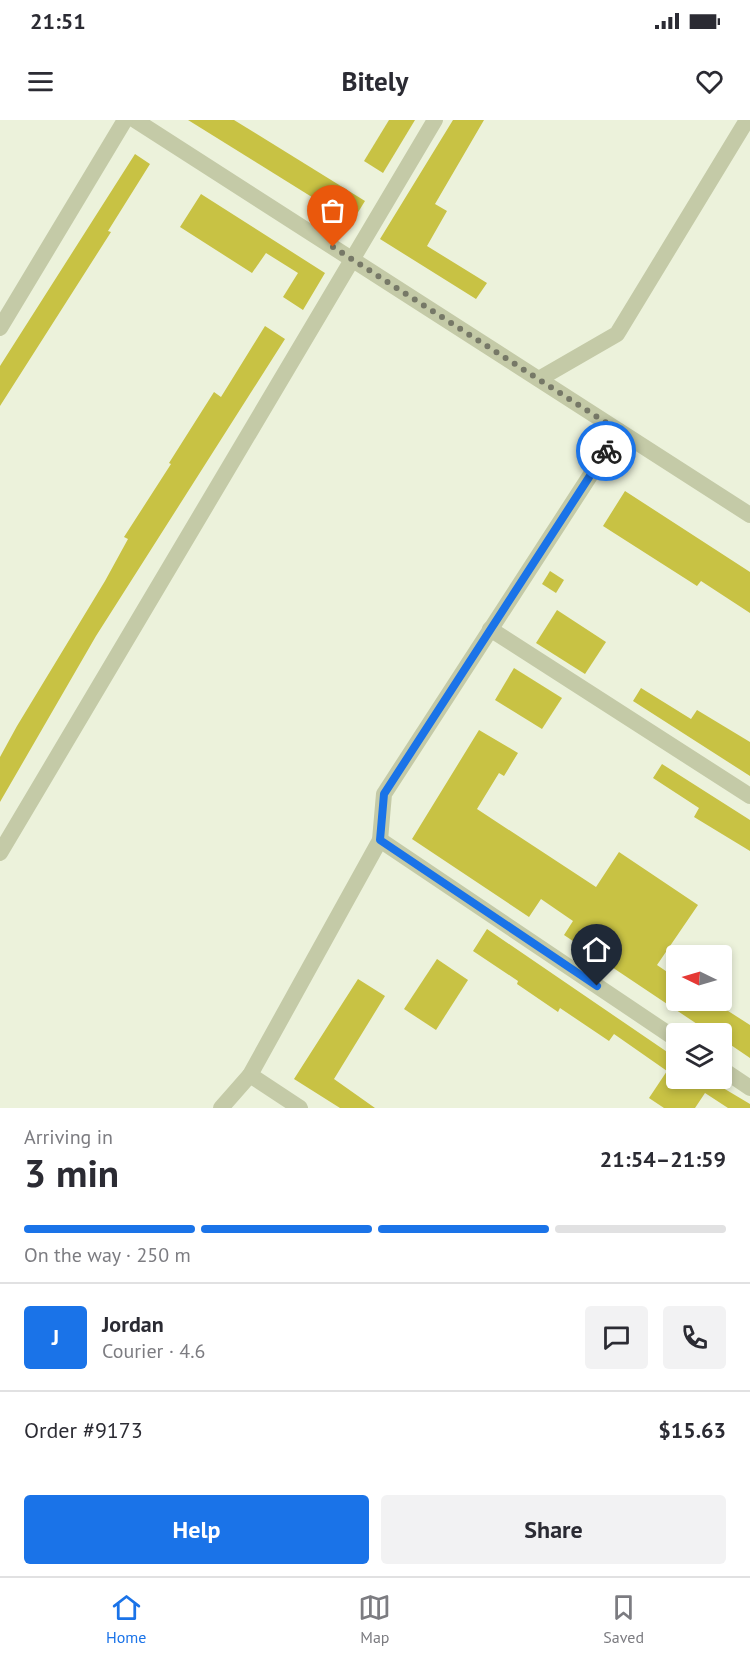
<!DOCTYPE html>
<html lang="en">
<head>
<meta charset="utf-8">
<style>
  body { margin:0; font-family:"PT Sans",sans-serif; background:#f2f2f3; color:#2b2b33; height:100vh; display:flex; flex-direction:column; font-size:22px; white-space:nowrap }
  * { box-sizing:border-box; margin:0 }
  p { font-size:20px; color:#7c7c81 }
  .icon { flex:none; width:33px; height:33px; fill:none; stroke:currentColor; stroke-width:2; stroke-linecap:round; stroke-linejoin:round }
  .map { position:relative; height:988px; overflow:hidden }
  .sheet { display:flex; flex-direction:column; background:#fff; flex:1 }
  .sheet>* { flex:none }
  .needle { width:39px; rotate:275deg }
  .tools { position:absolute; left:666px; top:825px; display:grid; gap:12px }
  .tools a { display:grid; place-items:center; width:66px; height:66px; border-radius:6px; background:#fff; box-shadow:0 3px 9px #0003; font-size:30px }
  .pin { position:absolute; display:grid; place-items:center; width:51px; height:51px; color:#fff; margin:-62px -26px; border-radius:50% 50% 50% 0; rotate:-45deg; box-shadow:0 0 6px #0007 }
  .pin .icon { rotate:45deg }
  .courier { position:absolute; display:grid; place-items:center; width:60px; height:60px; margin:-30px; border:4px solid #1a73e8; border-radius:50%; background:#fff; color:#222; box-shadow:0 2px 8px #0007 }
  .headline em { font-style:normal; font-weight:600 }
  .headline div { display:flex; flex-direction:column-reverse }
  .headline { display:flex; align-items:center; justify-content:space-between; height:102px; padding:0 24px }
  h1 { font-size:39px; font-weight:600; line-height:45px }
  .bar { display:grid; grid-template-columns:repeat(4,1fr); gap:9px 6px; align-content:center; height:72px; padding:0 24px }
  .bar i { height:8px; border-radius:4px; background:#e1e1e2 }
  .bar .selected { background:#1a73e8 }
  .bar p { grid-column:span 4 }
  .line { display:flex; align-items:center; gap:15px; padding:0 24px; border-top:2px solid #e1e1e2 }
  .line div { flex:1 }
  .round { display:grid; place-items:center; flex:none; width:63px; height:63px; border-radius:6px; background:#f2f2f3 }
  .cta { display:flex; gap:12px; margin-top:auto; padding:12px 24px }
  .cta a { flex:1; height:69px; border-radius:6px; background:#1a73e8; color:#fff; font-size:24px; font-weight:600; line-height:69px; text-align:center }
  .cta a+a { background:#f2f2f3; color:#2b2b33 }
  .status { display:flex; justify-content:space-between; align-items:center; height:42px; padding:0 30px; background:#fff; direction:ltr }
  .status svg { height:16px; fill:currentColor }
  header { display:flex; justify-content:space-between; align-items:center; height:78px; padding:0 24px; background:#fff; font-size:27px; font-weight:600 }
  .dock { display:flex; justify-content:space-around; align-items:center; height:84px; border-top:2px solid #e1e1e2; background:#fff; font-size:16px; color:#7c7c81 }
  .dock a { display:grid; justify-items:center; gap:3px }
  .dock .selected { color:#1a73e8 }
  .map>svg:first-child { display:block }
  .building { fill:#c8c244 }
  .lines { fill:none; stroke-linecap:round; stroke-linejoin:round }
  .minor { stroke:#c4caa7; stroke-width:16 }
  .done { stroke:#767867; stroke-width:6; stroke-dasharray:0 10.8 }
  .route { stroke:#1a73e8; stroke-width:8 }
</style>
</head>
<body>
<div class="status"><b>21:51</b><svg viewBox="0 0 49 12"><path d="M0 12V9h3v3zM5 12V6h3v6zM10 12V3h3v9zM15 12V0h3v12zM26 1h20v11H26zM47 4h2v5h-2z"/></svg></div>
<header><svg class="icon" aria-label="menu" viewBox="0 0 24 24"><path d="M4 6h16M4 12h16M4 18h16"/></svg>Bitely<svg class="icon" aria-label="heart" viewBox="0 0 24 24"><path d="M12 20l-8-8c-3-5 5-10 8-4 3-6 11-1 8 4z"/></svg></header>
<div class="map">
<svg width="750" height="988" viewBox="0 0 750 988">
  <rect width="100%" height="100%" fill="#ecf2db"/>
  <g class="building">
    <path d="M188,0h46l131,81 -13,21z"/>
    <path d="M389,0h26l-32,53 -19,-12z"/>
    <path d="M453,0h31l-49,84 12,7 -20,35 60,37 -11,16 -96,-60z"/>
    <path d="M135,34l15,10 -42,67 3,1 -111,174v-40z"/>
    <path d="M201,74l124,79 -22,37 -20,-13 15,-24 -32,-20 -14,20 -72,-46z"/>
    <path d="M265,206l20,13 -189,297 -96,166v-45l17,-31 88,-145 23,-42 -4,-2 47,-73 -2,-1 45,-71 7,5z"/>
    <path d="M625,371l125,81v41l-49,-32 -4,5 -94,-60z"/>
    <path d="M550,451l14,9 -8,13 -14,-9z"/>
    <path d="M557,490l49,32 -21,32 -49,-31z"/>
    <path d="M514,548l48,30 -20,31 -47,-29z"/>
    <path d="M641,568l50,31 6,-9 53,32v34l-117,-75z"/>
    <path d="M479,610l39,23 -14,23 -5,-3 -22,36 119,78 23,-35 79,53 -41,60 19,13v22h35l39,25v33l-28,-19v-5h-10l-148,-99 9,-14 -32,-22 -12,18 -117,-78z"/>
    <path d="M662,644l88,56v31l-56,-34 5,-9 -46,-30z"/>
    <path d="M487,809l189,129v20h40l-3,4 37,22v4h-22l-23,-15 -10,15h-31l-15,-10 18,-27 -53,-37 -5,7 -49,-33 -2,4 -41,-28 1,-3 -45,-30z"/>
    <path d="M437,839l31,21 -32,50 -32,-21z"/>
    <path d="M358,859l27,17 -51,83 41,29h-35l-46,-29z"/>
  </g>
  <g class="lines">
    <g class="minor">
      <path d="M135,0l615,395"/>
      <path d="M0,208l125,-208"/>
      <path d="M539,259l78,-45 130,-214"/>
      <path d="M490,509l260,167"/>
      <path d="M380,720l296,199"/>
      <path d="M0,733l435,-733"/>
      <path d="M722,949l28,19"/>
      <path d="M250,955l50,33"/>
      <path d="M221,988l29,-33 130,-235 4,-46 235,-363"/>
    </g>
  </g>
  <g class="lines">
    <path class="done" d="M333,127l286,184 -13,20"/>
    <path class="route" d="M597,866l-217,-146 4,-46 222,-343"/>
  </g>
</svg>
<div class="tools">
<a><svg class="needle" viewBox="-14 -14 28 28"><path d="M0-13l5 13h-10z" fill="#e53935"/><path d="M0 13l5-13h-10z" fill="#7c7c81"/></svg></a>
<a><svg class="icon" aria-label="layers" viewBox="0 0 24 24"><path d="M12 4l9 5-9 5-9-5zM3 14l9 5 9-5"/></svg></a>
</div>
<div class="pin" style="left:333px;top:127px;background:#ea580c"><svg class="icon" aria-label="bag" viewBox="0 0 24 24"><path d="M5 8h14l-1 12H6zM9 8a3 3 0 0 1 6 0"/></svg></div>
<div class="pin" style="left:597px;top:866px;background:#1f2937"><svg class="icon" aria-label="home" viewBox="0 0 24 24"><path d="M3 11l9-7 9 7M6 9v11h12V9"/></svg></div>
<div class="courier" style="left:606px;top:331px"><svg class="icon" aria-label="bike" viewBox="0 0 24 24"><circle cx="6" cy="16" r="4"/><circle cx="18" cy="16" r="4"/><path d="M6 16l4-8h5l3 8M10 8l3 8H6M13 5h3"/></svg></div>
</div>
<section class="sheet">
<div class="headline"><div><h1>3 min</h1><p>Arriving in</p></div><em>21:54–21:59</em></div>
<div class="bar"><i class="selected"></i><i class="selected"></i><i class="selected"></i><i></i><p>On the way · 250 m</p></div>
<div class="line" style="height:108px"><b class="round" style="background:#1a73e8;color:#fff">J</b><div><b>Jordan</b><p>Courier · 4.6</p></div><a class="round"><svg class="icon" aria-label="chat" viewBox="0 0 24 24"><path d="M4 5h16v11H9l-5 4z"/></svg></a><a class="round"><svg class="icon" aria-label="phone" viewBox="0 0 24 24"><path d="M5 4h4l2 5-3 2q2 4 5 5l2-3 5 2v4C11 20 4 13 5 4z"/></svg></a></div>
<div class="line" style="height:78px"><div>Order #9173</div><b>$15.63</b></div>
<div class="cta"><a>Help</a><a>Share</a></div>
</section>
<nav class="dock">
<a class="selected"><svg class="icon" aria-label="home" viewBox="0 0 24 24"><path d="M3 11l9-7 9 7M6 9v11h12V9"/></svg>Home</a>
<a><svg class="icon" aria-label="map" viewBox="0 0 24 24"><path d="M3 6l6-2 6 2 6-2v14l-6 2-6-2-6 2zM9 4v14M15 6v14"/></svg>Map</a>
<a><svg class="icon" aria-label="saved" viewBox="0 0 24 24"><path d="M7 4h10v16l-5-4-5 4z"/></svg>Saved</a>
</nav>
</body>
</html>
